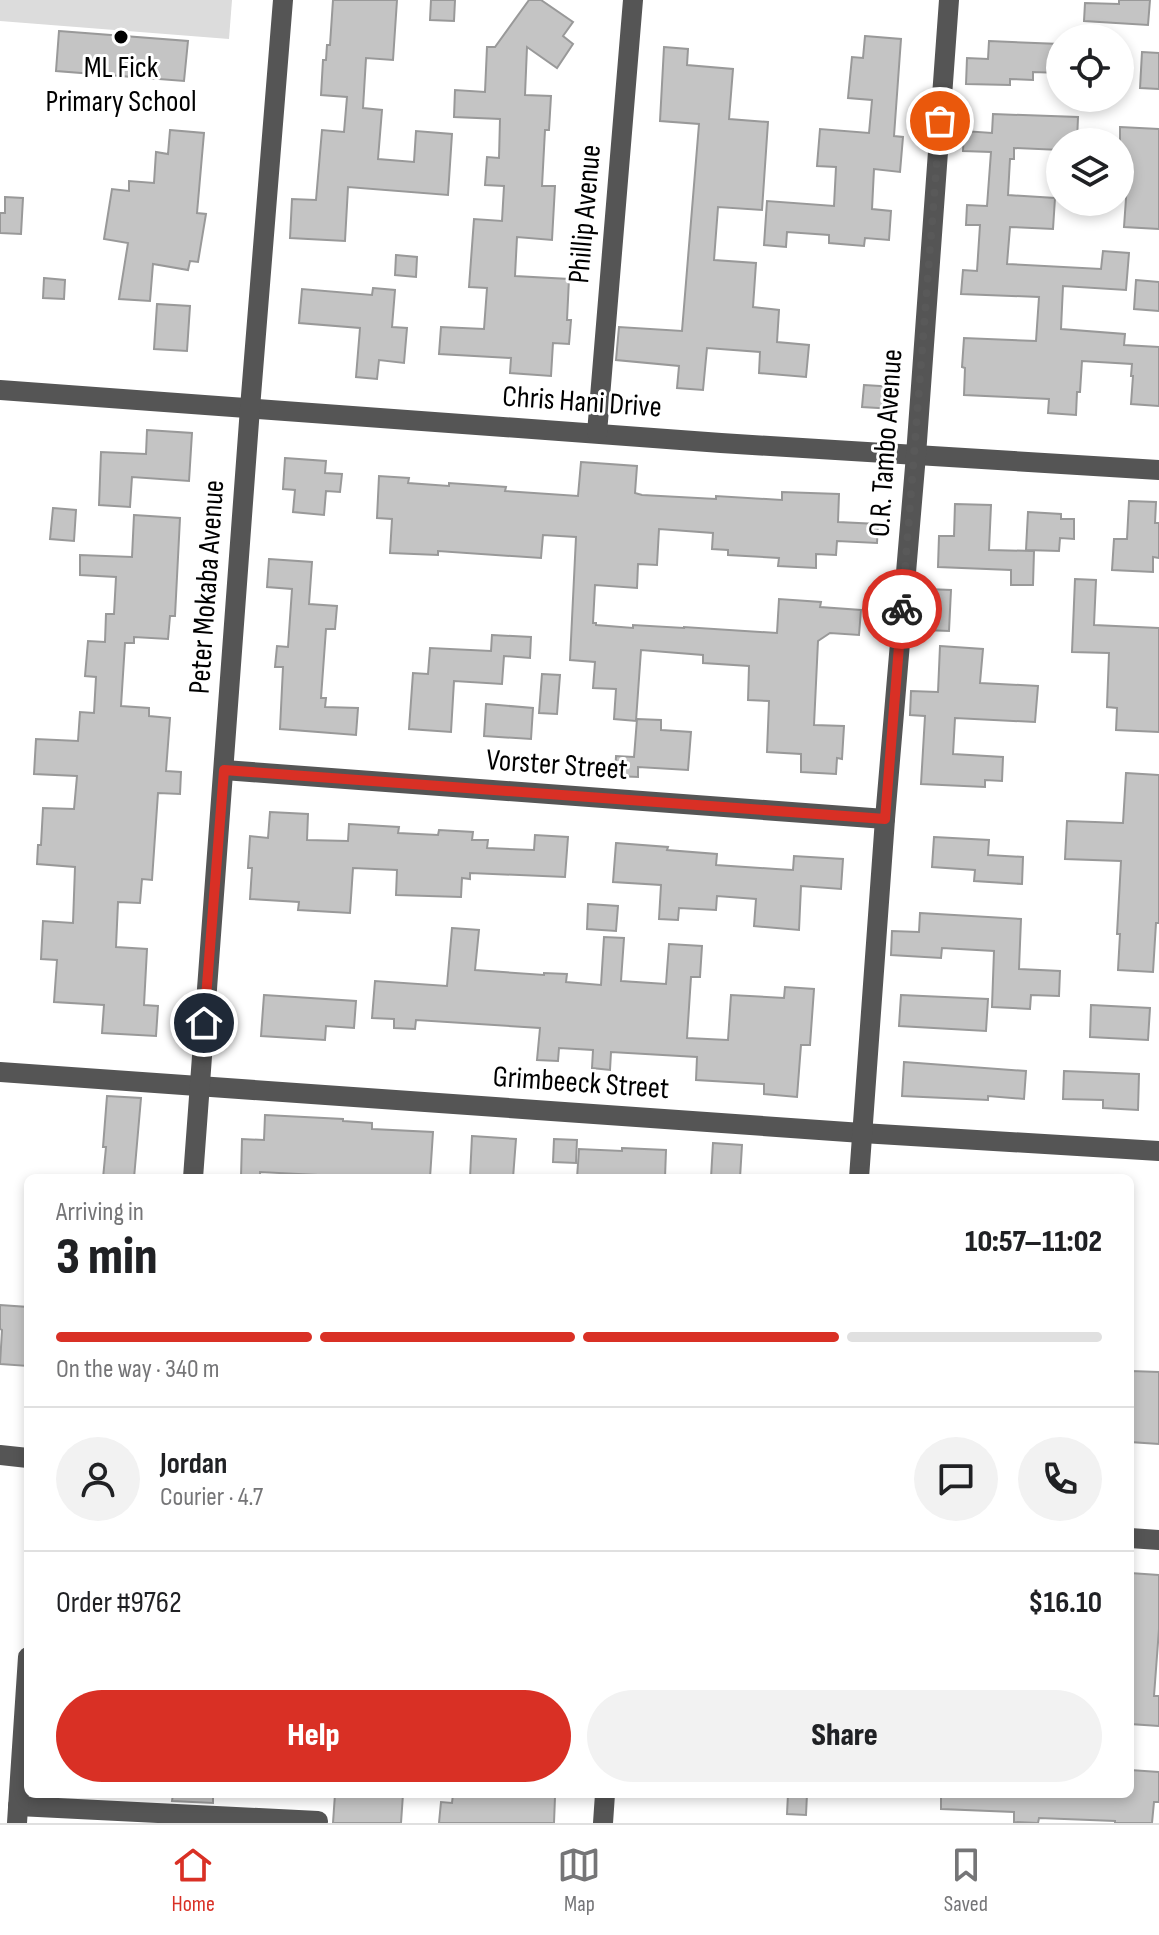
<!DOCTYPE html>
<html lang="en">
<head>
<meta charset="utf-8">
<style>
  body { margin:0; font-family:"Sofia Sans Condensed",sans-serif; background:#f2f2f2; color:#202124; height:100vh; display:flex; flex-direction:column; font-size:30px; white-space:nowrap }
  * { box-sizing:border-box; margin:0 }
  p { font-size:26px; color:#757577 }
  .icon { flex:none; width:44px; height:44px; fill:none; stroke:currentColor; stroke-width:2; stroke-linecap:round; stroke-linejoin:round }
  .map { position:relative; flex:1; overflow:hidden }
  .panel { position:absolute; left:24px; top:1174px; width:1110px; height:624px; display:flex; flex-direction:column; background:#fff; border-radius:12px; box-shadow:0 4px 12px #0003 }
  .panel>* { flex:none }
  .tools { position:absolute; left:1046px; top:24px; display:grid; gap:16px }
  .tools a { display:grid; place-items:center; width:88px; height:88px; border-radius:50%; background:#fff; box-shadow:0 4px 12px #0003; font-size:40px }
  .pin { position:absolute; display:grid; place-items:center; width:68px; height:68px; color:#fff; margin:-34px; border:4px solid #fff; border-radius:50%; box-shadow:0 2px 8px #0007 }
  .courier { position:absolute; display:grid; place-items:center; width:80px; height:80px; margin:-40px; border:6px solid #d93025; border-radius:50%; background:#fff; color:#222; box-shadow:0 2px 10px #0007 }
  .overview em { font-style:normal; font-weight:800 }
  .overview div { display:flex; flex-direction:column-reverse }
  .overview { display:flex; align-items:center; justify-content:space-between; height:136px; padding:0 32px }
  h1 { font-size:52px; font-weight:800; line-height:60px }
  .bar { display:grid; grid-template-columns:repeat(4,1fr); gap:12px 8px; align-content:center; height:96px; padding:0 32px }
  .bar i { height:10px; border-radius:6px; background:#e0e0e0 }
  .bar .on { background:#d93025 }
  .bar p { grid-column:span 4 }
  .line { display:flex; align-items:center; gap:20px; padding:0 32px; border-top:2px solid #e0e0e0 }
  .line div { flex:1 }
  .round { display:grid; place-items:center; flex:none; width:84px; height:84px; border-radius:42px; background:#f2f2f2 }
  .primary-button { display:flex; gap:16px; margin-top:auto; padding:16px 32px }
  .primary-button a { flex:1; height:92px; border-radius:48px; background:#d93025; color:#fff; font-size:32px; font-weight:800; line-height:92px; text-align:center }
  .primary-button a+a { background:#f2f2f2; color:#202124 }
  .menu { display:flex; justify-content:space-around; align-items:center; height:112px; border-top:2px solid #e0e0e0; background:#fff; font-size:22px; color:#757577 }
  .menu a { display:grid; justify-items:center; gap:4px }
  .menu .on { color:#d93025 }
  .map>svg:first-child { display:block }
  .green { fill:#dcdcdc }
  .building { fill:#c4c4c4; stroke:#999; stroke-width:2 }
  .lines { fill:none; stroke-linecap:round; stroke-linejoin:round }
  .minor { stroke:#555; stroke-width:20 }
  .done { stroke:#595959; stroke-width:8; stroke-dasharray:0 14.4 }
  .route { stroke:#d93025; stroke-width:10 }
  .poi-dot { fill:#000; stroke:#fff; stroke-width:3 }
  .labels { text-anchor:middle; dominant-baseline:central; stroke-width:6; stroke-linejoin:round; paint-order:stroke }
  .poi-label { font-size:30px; fill:#000; stroke:#fff }
  .street-label { font-size:30px; fill:#000; stroke:#fff }
</style>
</head>
<body>
<div class="map">
<svg width="1159" height="1823" viewBox="0 0 1159 1823">
  <rect width="100%" height="100%" fill="#fff"/>
  <path class="green" d="M0,0h232l-3,39 -229,-18z"/>
  <g class="building">
    <path d="M333,0h64l-4,60 -27,-2 -3,50 19,2 -4,49 36,3 2,-31 36,3 -4,61 -100,-8 -3,54 -55,-3 2,-39 24,1 6,-70 22,2 3,-35 -26,-2 2,-35h3l1,-15h3z"/>
    <path d="M431,0h24l-1,21 -24,-1z"/>
    <path d="M529,0h12l32,22 -10,14 10,8 -16,24 -30,-21 -2,48 26,1 -2,34h-4l-3,56h13l-3,54 -35,-3 -2,39 54,3 -2,41h4l-2,24 -16,-1 -2,33 -41,-3 1,-15 -72,-4 2,-27 43,2 3,-41 -18,-1 5,-68 28,2 2,-35 -19,-1 2,-28 12,1 1,-39 -46,-2 1,-27 30,2 2,-45h8z"/>
    <path d="M1119,0h31l-2,25 -64,-4 1,-18 34,1z"/>
    <path d="M59,31l129,10 -4,40 -128,-10z"/>
    <path d="M865,36l36,3 -7,97 9,1 -3,35 -26,-3 -2,40 19,2 -2,29 -24,-2 -1,8 -35,-3v-8l-42,-3 -1,15 -22,-2 3,-44 67,5 2,-39 -19,-1 3,-37 49,4 3,-33 -24,-2 4,-41 11,1z"/>
    <path d="M989,41l71,3v29l-27,-1v8l-23,-1v6l-44,-1 1,-26 21,1z"/>
    <path d="M664,47l24,2 -1,16 46,4 -4,50 39,3 -6,88 -44,-3 -4,53 42,3 -3,44 26,3 -2,32 32,3 -3,32 -47,-4 1,-21 -53,-4 -4,42 -26,-2 2,-22 -63,-6 3,-33 63,4 17,-207 -39,-3z"/>
    <path d="M1142,52l17,1v36l-19,-1z"/>
    <path d="M993,114l85,3 -1,25h-17v8l-46,-2v11h-4l-2,36 47,3 -2,31 -43,-2 -3,37 94,5 2,-18 26,2 -3,37 -63,-4 -2,43 64,5 -1,11 35,2v59l-28,-2 2,-28h-2l1,-12 -50,-3 -2,31h-3l-1,23 -28,-2 1,-14 -85,-4 1,-27 -3,-1 2,-29 72,3 3,-44 -78,-3 2,-24 14,1 3,-46h-14l1,-20 20,1 4,-54 -28,-1 1,-20 28,2z"/>
    <path d="M1120,127l39,2v100l-35,-2 4,-57h-8z"/>
    <path d="M170,130l34,3 -7,80 9,1 -8,48 -8,-1 -2,9 -35,-6 -3,37 -31,-2 9,-56 -24,-4 8,-50 17,2v-10l25,2 2,-31 12,2z"/>
    <path d="M5,197l18,1 -2,36 -21,-1v-20h5z"/>
    <path d="M396,255l21,2 -1,20 -21,-2z"/>
    <path d="M44,278l21,2 -1,19 -21,-1z"/>
    <path d="M1136,280l23,2v29l-25,-2z"/>
    <path d="M373,288l22,2 -3,37 15,1 -3,35 -25,-3 -2,19 -21,-2 4,-49 -61,-5 3,-34 70,6z"/>
    <path d="M157,304l33,2 -3,45 -33,-2z"/>
    <path d="M864,385l32,2 -2,22 -32,-2z"/>
    <path d="M147,430l45,3 -3,48 -57,-4 -2,30 -31,-2 2,-53 45,2z"/>
    <path d="M285,458l41,3 -1,12 17,1 -2,18 -14,-1 -2,24 -31,-3 2,-22 -12,-1z"/>
    <path d="M581,462l56,4 -2,27 7,2 74,4v-3l66,4v-8l57,2 -1,28 40,2 -1,19 -40,-2 -1,14 -20,-1v14l-38,-2 1,-8 -51,-3v-5l-16,-1 1,-16 -54,-4 -2,36 -19,-1 -1,24 -42,-3 -2,38h3v2l37,3v-3l51,3v-1l93,6 2,-34 42,3 -1,5 41,3 -2,25 -29,-2 -12,8 -4,84 30,1 -2,33 -5,-1 -1,16 -35,-2v-18l-34,-2 2,-51 -21,-1 1,-34 -46,-3v-8l-62,-5 -5,71 -22,-2 2,-30 -23,-1 2,-26 -25,-2 6,-123 -33,-2 -2,23 -103,-7v4l-48,-2 2,-34 -15,-1 2,-42 30,2 -1,5 41,3v-3l57,4 -1,4 73,5z"/>
    <path d="M1129,501l27,1 -1,21h4v35l-6,-1v15l-41,-2 2,-31h13z"/>
    <path d="M955,504l36,1 -2,45 45,1 -1,34h-22v-15l-73,-3 1,-31h15z"/>
    <path d="M53,508l23,2 -2,31 -24,-2z"/>
    <path d="M1028,512l33,2v5h13v20l-14,-1 -1,13 -33,-1z"/>
    <path d="M134,515l46,3 -5,98h-5l-2,23 -34,-2v6h-9l-4,63 28,2v8l21,2 -4,53 15,1 -1,22 -22,-1 -6,87 -10,-1 -2,24 -22,-1 -2,45 31,2 -3,56 14,1 -2,30 -54,-3 2,-28 -50,-3 3,-42 -16,-1 2,-38 30,2 2,-56 -38,-3 1,-19h3l2,-37 31,1 3,-33 -43,-2 2,-35 42,2 2,-29 14,1 2,-36 -11,-1 3,-35 17,1 1,-28h8l2,-37 -36,-2v-20l52,2z"/>
    <path d="M269,559l43,3 -3,42 28,2 -2,23h-9l-5,69h5l-1,9 33,1 -2,27 -76,-6 3,-62h-8l2,-21 11,1 4,-58 -25,-2z"/>
    <path d="M1075,579l21,1 -2,45 65,3v104l-43,-2 1,-22 -10,-1 2,-54 -37,-1z"/>
    <path d="M927,589l24,1 -2,41 -24,-1z"/>
    <path d="M492,635l39,2 -1,21 -26,-2 -2,28 -48,-3 -3,51 -42,-3 4,-56 15,1 2,-26 61,3z"/>
    <path d="M940,646l43,3 -3,34 58,3 -3,36 -80,-4 -2,36 50,3 -1,24 -17,-1v7l-64,-3 4,-68 -15,-1 1,-24 27,1z"/>
    <path d="M542,674l18,1 -3,39 -18,-1z"/>
    <path d="M486,704l47,4 -2,31 -47,-3z"/>
    <path d="M637,719l24,1v10l30,2 -3,38 -50,-3v10l-23,-1 1,-20 18,1z"/>
    <path d="M1126,773l33,2v148h-3l-3,49 -35,-2 2,-36h-3l4,-73 -56,-2 2,-38 56,2z"/>
    <path d="M270,812l38,2 -1,26 41,1 1,-17 50,3 -1,6 40,2 1,-5 34,2 -1,8h16l-1,8 47,2 1,-15 33,2 -3,40 -95,-4v6l-8,-1 -1,19 -65,-2 1,-25 -44,-2 -3,45 -52,-3 1,-8 -49,-3 2,-31h-4l2,-32 18,2z"/>
    <path d="M934,837l55,3 -1,15 35,2 -1,27 -48,-3 1,-11 -43,-3z"/>
    <path d="M616,843l52,4 -1,3 50,4 -1,11 60,4 17,1 1,-14 49,3 -2,30 -40,-3 -2,44 -45,-4 2,-27 -39,-3 -1,14 -37,-2 -1,12 -19,-1 2,-34 -48,-3z"/>
    <path d="M588,904l30,2 -2,25 -29,-2z"/>
    <path d="M920,913l101,6 -2,50 41,2 -1,25 -28,-1 -1,14 -38,-2 2,-56 -52,-3 -1,10 -50,-3 1,-24 27,1z"/>
    <path d="M452,928l27,2 -4,40 69,5v-2l23,1 -1,8 35,3 3,-48 20,1 -3,43 45,3 3,-40 33,2 -2,31h-9l-4,61 41,2 3,-45 53,3 1,-11 29,2 -4,56h-9l-4,52 -33,-3v-10l-68,-4 1,-23 -86,-5 -1,18 -18,-2 1,-18 -34,-2 -1,13 -21,-1 3,-32 -124,-8 -1,9 -21,-1v-9l-22,-1 3,-37 72,5z"/>
    <path d="M264,995l92,6 -2,27 -28,-2 -1,14 -64,-4z"/>
    <path d="M901,995l87,4 -2,32 -87,-5z"/>
    <path d="M1091,1005l59,3 -2,32 -58,-3z"/>
    <path d="M904,1062l122,9 -2,28 -36,-3v4l-86,-4z"/>
    <path d="M1064,1071l75,3 -1,36 -35,-2v-8l-40,-1z"/>
    <path d="M107,1096l34,2 -7,80h-31l3,-31h-3z"/>
    <path d="M265,1115l78,4v2l29,2v6l61,3 -3,46h-53l-117,-6v6h-19l1,-39 22,1z"/>
    <path d="M472,1136l44,3 -3,39h-43z"/>
    <path d="M554,1139l23,1 -1,23 -23,-1z"/>
    <path d="M713,1143l29,2 -2,33h-29z"/>
    <path d="M622,1148l44,2 -1,28h-88l2,-29 43,2z"/>
    <path d="M0,1305l28,2v59l-28,-2 2,-34 -2,-1z"/>
    <path d="M1130,1371l29,1v72l-29,-2z"/>
    <path d="M1130,1573l29,2v54l-5,67h5v30l-29,-2z"/>
    <path d="M1130,1770l29,2v30h-5l-2,21h-37v-2l-76,-3 -1,5 -24,-1v-10l-73,-3v-15h189z"/>
    <path d="M173,1794h40v9l-41,-2z"/>
    <path d="M335,1794h68l-2,29h-68z"/>
    <path d="M453,1794h60l42,3 -1,26h-115l2,-21 11,1z"/>
    <path d="M788,1794h19l-1,21 -19,-1z"/>
  </g>
  <g class="lines">
    <g class="minor">
      <path d="M0,390l721,53 438,27"/>
      <path d="M597,433l36,-433"/>
      <path d="M224,770l661,49"/>
      <path d="M0,1072l862,61 297,18"/>
      <path d="M193,1178l57,-770 33,-408"/>
      <path d="M859,1178l26,-359 31,-364 33,-455"/>
      <path d="M0,1455l28,3"/>
      <path d="M1130,1538l29,2"/>
      <path d="M18,1806l300,15"/>
      <path d="M17,1823l11,-166"/>
      <path d="M603,1823l2,-29"/>
    </g>
  </g>
  <g class="lines">
    <path class="done" d="M902,609l38,-488"/>
    <path class="route" d="M204,1023l20,-253 661,49 17,-210"/>
  </g>
  <circle class="poi-dot" cx="121" cy="37" r="8"/>
  <g class="labels">
    <g class="poi-label">
      <text x="121" y="68">ML Fick<tspan x="121" dy="34">Primary School</tspan></text>
    </g>
    <g class="street-label">
      <text transform="translate(585 214) rotate(-85)">Phillip Avenue</text>
      <text transform="translate(582 402) rotate(4)">Chris Hani Drive</text>
      <text transform="translate(886 443) rotate(-86)">O.R. Tambo Avenue</text>
      <text transform="translate(207 587) rotate(-86)">Peter Mokaba Avenue</text>
      <text transform="translate(557 765) rotate(4)">Vorster Street</text>
      <text transform="translate(581 1083) rotate(4)">Grimbeeck Street</text>
    </g>
  </g>
</svg>
<div class="tools">
<a><svg class="icon" aria-label="locate" viewBox="0 0 24 24"><circle cx="12" cy="12" r="6"/><path d="M12 2v4M12 18v4M2 12h4M18 12h4"/></svg></a>
<a><svg class="icon" aria-label="layers" viewBox="0 0 24 24"><path d="M12 4l9 5-9 5-9-5zM3 14l9 5 9-5"/></svg></a>
</div>
<div class="pin" style="left:940px;top:121px;background:#ea580c"><svg class="icon" aria-label="bag" viewBox="0 0 24 24"><path d="M5 8h14l-1 12H6zM9 8a3 3 0 0 1 6 0"/></svg></div>
<div class="pin" style="left:204px;top:1023px;background:#1f2937"><svg class="icon" aria-label="home" viewBox="0 0 24 24"><path d="M3 11l9-7 9 7M6 9v11h12V9"/></svg></div>
<div class="courier" style="left:902px;top:609px"><svg class="icon" aria-label="bike" viewBox="0 0 24 24"><circle cx="6" cy="16" r="4"/><circle cx="18" cy="16" r="4"/><path d="M6 16l4-8h5l3 8M10 8l3 8H6M13 5h3"/></svg></div>
<section class="panel">
<div class="overview"><div><h1>3 min</h1><p>Arriving in</p></div><em>10:57–11:02</em></div>
<div class="bar"><i class="on"></i><i class="on"></i><i class="on"></i><i></i><p>On the way · 340 m</p></div>
<div class="line" style="height:144px"><a class="round"><svg class="icon" aria-label="person" viewBox="0 0 24 24"><circle cx="12" cy="8" r="4"/><path d="M4 21q1-7 8-7t8 7"/></svg></a><div><b>Jordan</b><p>Courier · 4.7</p></div><a class="round"><svg class="icon" aria-label="chat" viewBox="0 0 24 24"><path d="M4 5h16v11H9l-5 4z"/></svg></a><a class="round"><svg class="icon" aria-label="phone" viewBox="0 0 24 24"><path d="M5 4h4l2 5-3 2q2 4 5 5l2-3 5 2v4C11 20 4 13 5 4z"/></svg></a></div>
<div class="line" style="height:104px"><div>Order #9762</div><b>$16.10</b></div>
<div class="primary-button"><a>Help</a><a>Share</a></div>
</section>
</div>
<nav class="menu">
<a class="on"><svg class="icon" aria-label="home" viewBox="0 0 24 24"><path d="M3 11l9-7 9 7M6 9v11h12V9"/></svg>Home</a>
<a><svg class="icon" aria-label="map" viewBox="0 0 24 24"><path d="M3 6l6-2 6 2 6-2v14l-6 2-6-2-6 2zM9 4v14M15 6v14"/></svg>Map</a>
<a><svg class="icon" aria-label="saved" viewBox="0 0 24 24"><path d="M7 4h10v16l-5-4-5 4z"/></svg>Saved</a>
</nav>
</body>
</html>
